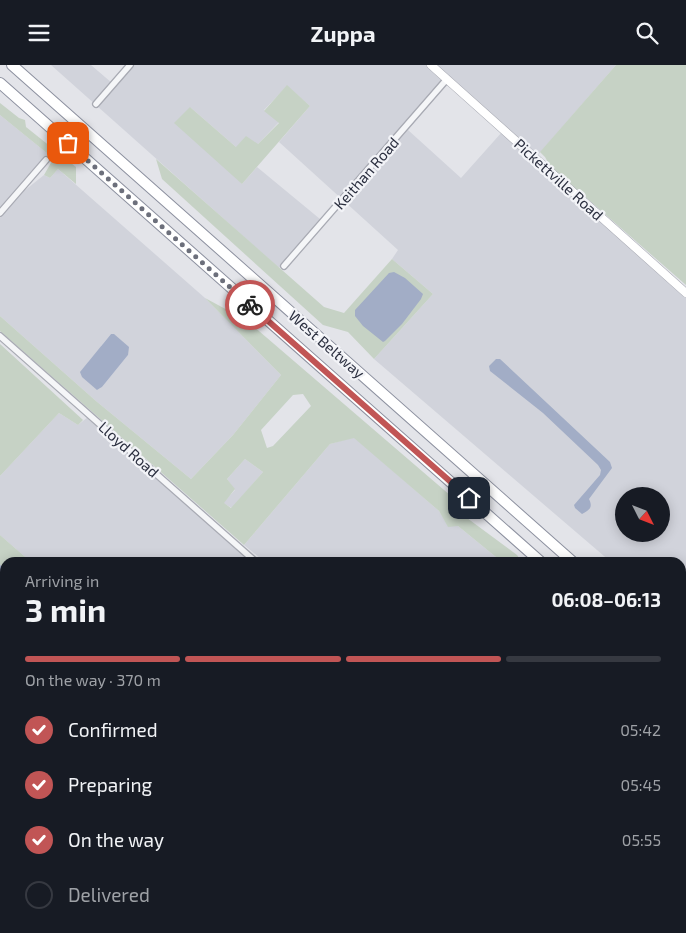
<!DOCTYPE html>
<html lang="en">
<head>
<meta charset="utf-8">
<style>
  body { margin:0; font-family:"Exo 2",sans-serif; background:#20242c; color:#f1f3f6; height:100vh; display:flex; flex-direction:column; font-size:19px; white-space:nowrap }
  * { box-sizing:border-box; margin:0 }
  p { font-size:16px; color:#9ea1a6 }
  .icon { flex:none; width:28px; height:28px; fill:none; stroke:currentColor; stroke-width:2; stroke-linecap:round; stroke-linejoin:round }
  .map { position:relative; flex:1; overflow:hidden }
  .sheet { position:absolute; left:0px; top:492px; width:686px; height:376px; display:flex; flex-direction:column; background:#171b24; border-radius:15px 15px 0 0; box-shadow:0 2px 12px #0003 }
  .sheet>* { flex:none }
  .needle { width:32px; rotate:132deg }
  .fabs { position:absolute; left:615px; top:422px; display:grid; gap:10px }
  .fabs a { display:grid; place-items:center; width:55px; height:55px; border-radius:50%; background:#171b24; box-shadow:0 2px 12px #0003; font-size:25px }
  .pin { position:absolute; display:grid; place-items:center; width:42px; height:42px; color:#fff; margin:-21px; border-radius:10px; box-shadow:0 2px 8px #0006 }
  .courier { position:absolute; display:grid; place-items:center; width:50px; height:50px; margin:-25px; border:4px solid #c15555; border-radius:50%; background:#fff; color:#222; box-shadow:0 1px 6px #0007 }
  .head em { font-style:normal; font-weight:700 }
  .head div { display:flex; flex-direction:column-reverse }
  .head { display:flex; align-items:center; justify-content:space-between; height:85px; padding:0 25px }
  h1 { font-size:32px; font-weight:700; line-height:38px }
  .bar { display:grid; grid-template-columns:repeat(4,1fr); gap:8px 5px; align-content:center; height:60px; padding:0 25px }
  .bar i { height:6px; border-radius:4px; background:#363941 }
  .bar .selected { background:#c15555 }
  .bar p { grid-column:span 4 }
  ol { padding:0 25px; list-style:none }
  li { display:flex; align-items:center; gap:15px; height:55px }
  li p { margin-inline-start:auto }
  li .icon { padding:5px; border-radius:50%; background:#c15555; color:#fff; stroke-width:4 }
  li:last-child { color:#9ea1a6 }
  li i { width:28px; height:28px; border:2px solid #363941; border-radius:50% }
  header { display:flex; justify-content:space-between; align-items:center; height:65px; padding:0 25px; background:#171b24; font-size:22px; font-weight:700 }
  .map>svg:first-child { display:block }
  .built { fill:#d1d3db; fill-rule:evenodd }
  .green { fill:#c6d2c5; fill-rule:evenodd }
  .water { fill:#a2adc6 }
  .lines { fill:none; stroke-linecap:round; stroke-linejoin:round }
  .street-casing { stroke:#a8aab3; stroke-width:8 }
  .secondary-casing { stroke:#a8aab3; stroke-width:9 }
  .highway-casing { stroke:#8c909f; stroke-width:12 }
  .street { stroke:#f5f6f8; stroke-width:5.5 }
  .secondary { stroke:#fff; stroke-width:8 }
  .highway { stroke:#fff; stroke-width:10 }
  .done { stroke:#6c6f7b; stroke-width:5; stroke-dasharray:0 9 }
  .route { stroke:#c15555; stroke-width:6 }
  .labels { text-anchor:middle; dominant-baseline:central; stroke-width:4.5; stroke-linejoin:round; paint-order:stroke }
  .street-label { font-size:15px; fill:#2c3040; stroke:#f2f3f7 }
</style>
</head>
<body>
<header><svg class="icon" aria-label="menu" viewBox="0 0 24 24"><path d="M4 6h16M4 12h16M4 18h16"/></svg>Zuppa<svg class="icon" aria-label="search" viewBox="0 0 24 24"><circle cx="10" cy="10" r="6"/><path d="M15 15l6 6"/></svg></header>
<div class="map">
<svg width="686" height="868" viewBox="0 0 686 868">
  <rect width="100%" height="100%" fill="#e3e4e9"/>
  <g class="built">
    <path d="M51,0h40l21,18 15,-18h300l21,18 -40,47 53,48 41,-46 184,164v282l-5,6v-21l-70,-1 -237,-203 59,-65 -41,-35 6,-9 -119,-108 31,-36 -23,-20 -23,24 15,12 -21,22 -22,3 -46,-40 52,77 15,-17 63,52 -41,49zM624,431h37v38h-37z"/>
    <path d="M436,0h180l-79,91z"/>
    <path d="M0,50l48,39 -48,55z"/>
    <path d="M58,104l147,129 76,77 -48,60 -42,44 -95,-78 -96,-85v-98l24,-27 20,-16 6,3zM111,269l17,21 -26,32 -5,3 4,-44z"/>
    <path d="M59,348l19,12 10,-8 163,145h-220l-31,-27v-59z"/>
    <path d="M354,372l85,74 9,15h10l44,36h-237l-21,-17 86,-101z"/>
    <path d="M245,394l18,13 -31,36 -9,-5 12,-13 -8,-11z"/>
    <path d="M5,546v201l-5,5v-200z"/>
    <path d="M681,649l5,5v174l-5,6z"/>
    <path d="M5,756v108h4l-3,4h-6v-107z"/>
    <path d="M14,864h156l5,4h-165z"/>
  </g>
  <g class="green">
    <path d="M616,0h70v220l-136,-119 -5,-9 -5,-5z"/>
    <path d="M287,20l23,21 -68,78 -68,-61 16,-16 46,40 10,-11 12,8 21,-21 -15,-12z"/>
    <path d="M0,38l19,15 6,2 1,7 50,40v17l-18,-15 -8,9 -6,-3 8,-14 -6,-5 2,-2 -48,-39z"/>
    <path d="M156,94l168,148 20,6 48,-54 41,35 -59,65 -26,-27 -25,-7 -161,-146z"/>
    <path d="M205,233l41,22 219,188 2,10 50,37 5,7h-20l-44,-36 -10,1 -9,-16 -85,-73 -24,6 -86,101 -244,-214v-15l96,85 95,78 42,-44 48,-60zM303,329l8,12 -38,40 -6,2 -6,-18 32,-35zM245,394l18,13 -32,36 -7,-5 11,-14 -8,-10z"/>
    <path d="M0,279l83,76 -5,5 -19,-12 -59,63z"/>
    <path d="M0,470l31,27 -26,1v6l-5,-4z"/>
    <path d="M686,513v61l-5,-4v-51z"/>
    <path d="M220,864h294l4,4h-302z"/>
  </g>
  <g class="water">
    <path d="M394,207l11,6 18,16 -2,5 -19,25 -17,17 -2,1 -20,-16 -8,-10v-6l34,-37z"/>
    <path d="M111,269h3l15,13 -1,8 -26,32 -5,3 -15,-13 -2,-5z"/>
    <path d="M496,294h4l110,103 2,6 -23,31c4,8 1,11 -7,15l-7,-6 -1,-3 26,-30 1,-5 -3,-5 -55,-52 -53,-42 -1,-5z"/>
    <path d="M0,500l5,4v42l-5,6z"/>
  </g>
  <g class="lines">
    <g class="street-casing">
      <g id="street">
        <path d="M96,39l34,-39"/>
        <path d="M0,148l46,-53"/>
        <path d="M284,201l163,-187"/>
        <path d="M0,271l257,227"/>
      </g>
    </g>
    <g class="secondary-casing">
      <g id="secondary">
        <path d="M431,0l255,228"/>
        <path d="M681,838l5,-5"/>
        <path d="M656,868l3,-4"/>
      </g>
    </g>
    <g class="highway-casing">
      <g id="highway">
        <path d="M12,0l562,498"/>
        <path d="M0,18l542,480"/>
        <path d="M681,592l5,4"/>
        <path d="M681,621l5,4"/>
      </g>
    </g>
    <use href="#street" class="street"/>
    <use href="#secondary" class="secondary"/>
    <use href="#highway" class="highway"/>
  </g>
  <g class="lines">
    <path class="done" d="M68,78l182,162"/>
    <path class="route" d="M250,240l219,193"/>
  </g>
  <g class="labels">
    <g class="street-label">
      <text transform="translate(366 108) rotate(-49)">Keithan Road</text>
      <text transform="translate(559 114) rotate(42)">Pickettville Road</text>
      <text transform="translate(327 279) rotate(41)">West Beltway</text>
      <text transform="translate(129 384) rotate(42)">Lloyd Road</text>
    </g>
  </g>
</svg>
<div class="fabs">
<a><svg class="needle" viewBox="-14 -14 28 28"><path d="M0-13l5 13h-10z" fill="#e53935"/><path d="M0 13l5-13h-10z" fill="#9ea1a6"/></svg></a>
</div>
<div class="pin" style="left:68px;top:78px;background:#ea580c"><svg class="icon" aria-label="bag" viewBox="0 0 24 24"><path d="M5 8h14l-1 12H6zM9 8a3 3 0 0 1 6 0"/></svg></div>
<div class="pin" style="left:469px;top:433px;background:#1f2937"><svg class="icon" aria-label="home" viewBox="0 0 24 24"><path d="M3 11l9-7 9 7M6 9v11h12V9"/></svg></div>
<div class="courier" style="left:250px;top:240px"><svg class="icon" aria-label="bike" viewBox="0 0 24 24"><circle cx="6" cy="16" r="4"/><circle cx="18" cy="16" r="4"/><path d="M6 16l4-8h5l3 8M10 8l3 8H6M13 5h3"/></svg></div>
<section class="sheet">
<div class="head"><div><h1>3 min</h1><p>Arriving in</p></div><em>06:08–06:13</em></div>
<div class="bar"><i class="selected"></i><i class="selected"></i><i class="selected"></i><i></i><p>On the way · 370 m</p></div>
<ol>
<li><svg class="icon" aria-label="check" viewBox="0 0 24 24"><path d="M5 12l5 5 9-10"/></svg>Confirmed<p>05:42</p></li>
<li><svg class="icon" aria-label="check" viewBox="0 0 24 24"><path d="M5 12l5 5 9-10"/></svg>Preparing<p>05:45</p></li>
<li><svg class="icon" aria-label="check" viewBox="0 0 24 24"><path d="M5 12l5 5 9-10"/></svg>On the way<p>05:55</p></li>
<li><i></i>Delivered</li>
</ol>
</section>
</div>
</body>
</html>
